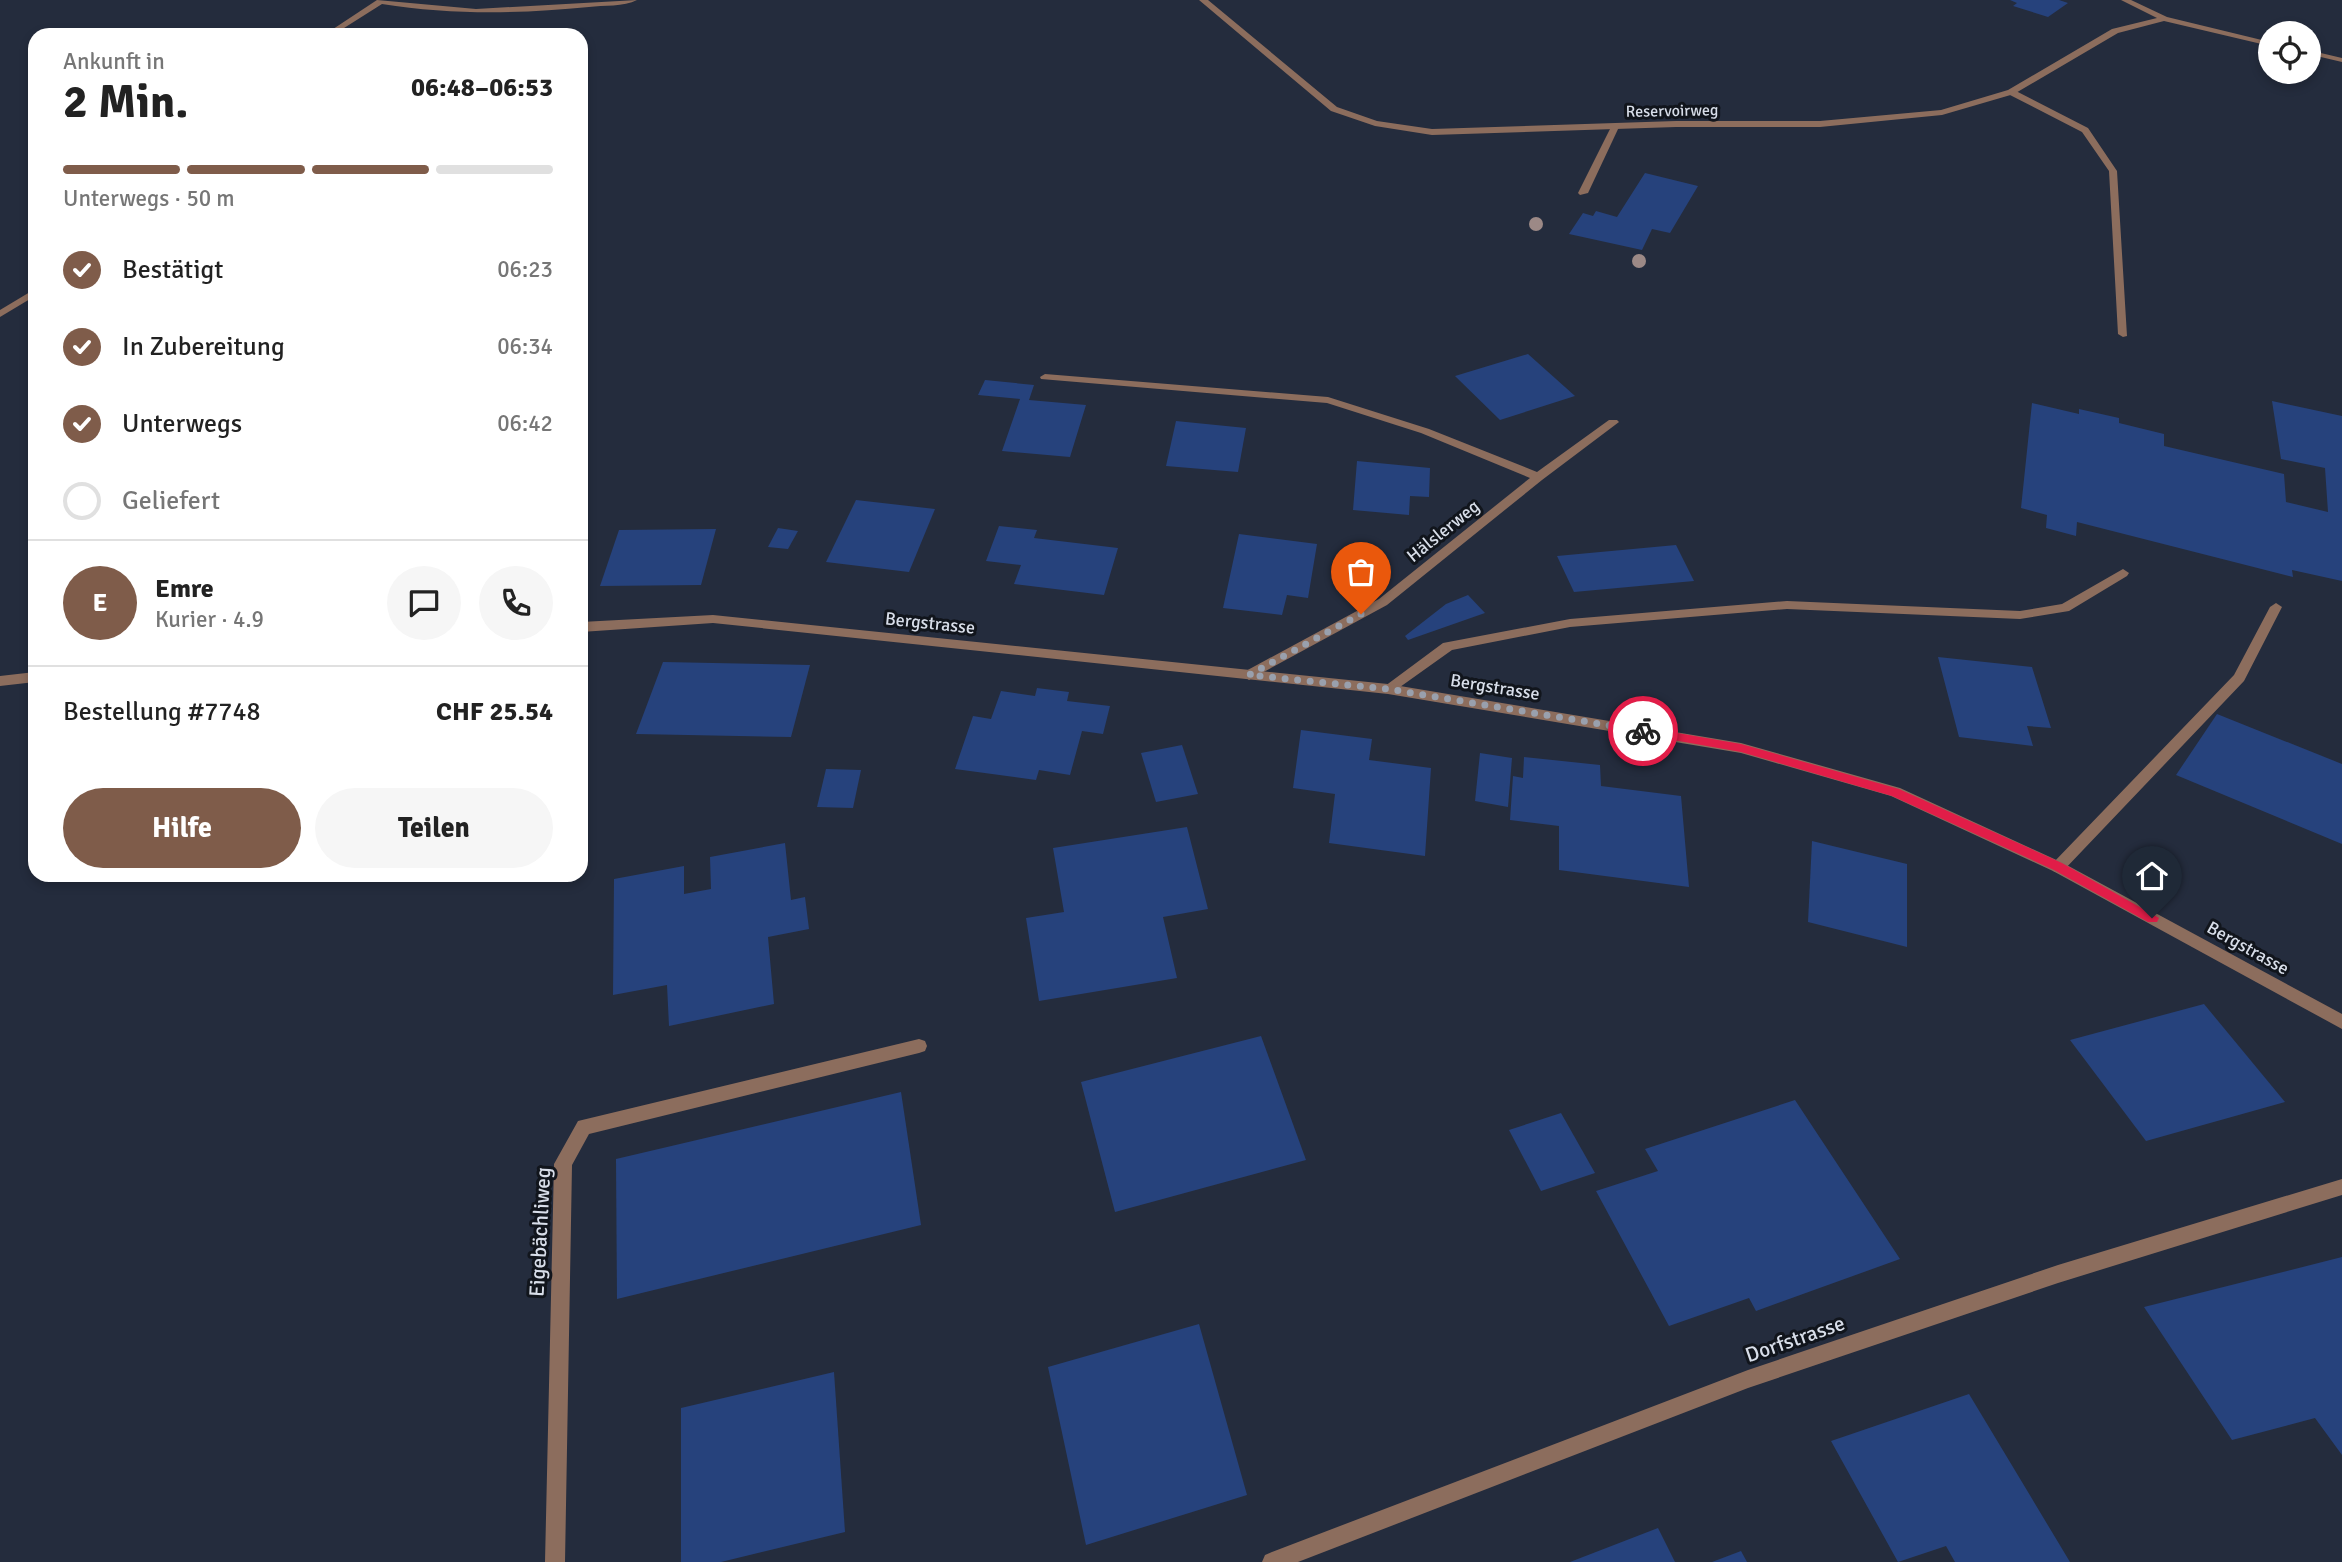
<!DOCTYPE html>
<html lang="de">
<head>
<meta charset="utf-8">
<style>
  body { margin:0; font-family:Signika,sans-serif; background:#f6f6f6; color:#222; height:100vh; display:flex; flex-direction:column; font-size:26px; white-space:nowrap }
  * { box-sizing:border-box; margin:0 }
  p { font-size:23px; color:#767676 }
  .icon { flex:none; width:38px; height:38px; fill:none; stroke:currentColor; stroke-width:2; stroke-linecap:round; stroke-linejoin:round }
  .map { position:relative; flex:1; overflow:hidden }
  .drawer { position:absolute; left:28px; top:28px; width:560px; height:854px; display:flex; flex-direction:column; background:#fff; border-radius:21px; box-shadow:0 4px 10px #0003 }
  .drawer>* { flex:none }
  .controls { position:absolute; left:2258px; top:21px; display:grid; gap:14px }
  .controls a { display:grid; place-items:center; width:63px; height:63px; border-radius:50%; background:#fff; box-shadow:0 4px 10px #0003; font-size:35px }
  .pin { position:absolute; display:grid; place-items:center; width:60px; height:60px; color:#fff; margin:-72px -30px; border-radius:50% 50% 50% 0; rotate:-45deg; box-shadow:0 0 7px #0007 }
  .pin .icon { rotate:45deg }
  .courier { position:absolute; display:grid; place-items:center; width:70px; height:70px; margin:-35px; border:5px solid #e11d48; border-radius:50%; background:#fff; color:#222; box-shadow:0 2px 9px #0007 }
  .headline em { font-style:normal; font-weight:700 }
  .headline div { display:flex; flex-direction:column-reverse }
  .headline { display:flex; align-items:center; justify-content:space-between; height:119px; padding:0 35px }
  h1 { font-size:46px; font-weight:700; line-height:52px }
  .bar { display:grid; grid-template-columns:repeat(4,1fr); gap:10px 7px; align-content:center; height:84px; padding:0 35px }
  .bar i { height:9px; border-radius:5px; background:#e0e0e0 }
  .bar .selected { background:#7f5c4a }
  .bar p { grid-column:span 4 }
  .line { display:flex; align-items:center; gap:18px; padding:0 35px; border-top:2px solid #e0e0e0 }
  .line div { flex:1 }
  .round { display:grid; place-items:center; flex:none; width:74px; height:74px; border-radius:37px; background:#f6f6f6 }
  ol { padding:0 35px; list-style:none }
  li { display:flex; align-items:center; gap:21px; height:77px }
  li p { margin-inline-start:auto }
  li .icon { padding:7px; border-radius:50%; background:#7f5c4a; color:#fff; stroke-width:4 }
  li:last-child { color:#767676 }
  li i { width:38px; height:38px; border:4px solid #e0e0e0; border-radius:50% }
  .primary-button { display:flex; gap:14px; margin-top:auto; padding:14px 35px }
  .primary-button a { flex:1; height:80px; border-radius:42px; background:#7f5c4a; color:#fff; font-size:28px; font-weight:700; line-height:80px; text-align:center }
  .primary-button a+a { background:#f6f6f6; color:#222 }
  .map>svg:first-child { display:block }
  .building { fill:#26427c }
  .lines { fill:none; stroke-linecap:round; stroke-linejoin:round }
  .lane { fill:#8c6d5d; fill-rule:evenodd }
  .street { fill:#8c6d5d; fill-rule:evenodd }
  .tree { fill:#9c8986 }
  .route { fill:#e11d48 }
  .done { stroke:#99a0ad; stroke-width:7; stroke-dasharray:0 12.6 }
  .labels { text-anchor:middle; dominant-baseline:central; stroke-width:6; stroke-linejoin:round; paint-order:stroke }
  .far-street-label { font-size:16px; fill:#d8dee9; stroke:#11151c }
  .street-label { font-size:18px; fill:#d8dee9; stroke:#11151c }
  .near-street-label { font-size:21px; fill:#d8dee9; stroke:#11151c }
</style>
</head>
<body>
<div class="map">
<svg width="2342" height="1562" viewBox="0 0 2342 1562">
  <rect width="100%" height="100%" fill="#242c3d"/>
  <g class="building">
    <path d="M2010,0h49l9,3 -20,14 -35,-11 4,-3z"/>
    <path d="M1645,173l53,13 -28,47 -18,-4 -10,21 -73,-16 14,-21 10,3 3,-5 21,6z"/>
    <path d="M1528,354l47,42 -75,24 -45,-44z"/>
    <path d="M985,380l49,5 -5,15 57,5 -16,52 -68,-6 18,-52 -42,-4z"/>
    <path d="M2272,401l70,15v165l-50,-11 1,7 -216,-55 -1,14 -30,-8 1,-13 -26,-7 11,-105 47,11v-5l40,9v5l45,11v12l120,28 2,28 42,10 -3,-44 -44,-9z"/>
    <path d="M1176,421l70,7 -8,44 -72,-6z"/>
    <path d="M1357,461l73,7 -1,29 -19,-1 -1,19 -56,-5z"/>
    <path d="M856,500l79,9 -26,63 -83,-10z"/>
    <path d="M999,526l38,4 -3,8 84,10 -14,47 -90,-11 7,-19 -35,-4z"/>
    <path d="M778,528l20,3 -10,18 -20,-2z"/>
    <path d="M716,529l-15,56 -101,1 19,-56z"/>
    <path d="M1239,534l78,10 -9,54 -21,-3 -5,20 -59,-7z"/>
    <path d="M1676,545l18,36 -120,11 -17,-36z"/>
    <path d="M1468,595l17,18 -77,27 -3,-4 41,-32z"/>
    <path d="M1938,657l94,10 19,61 -24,-2 6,20 -74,-9z"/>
    <path d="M663,662l147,3 -19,72 -155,-3z"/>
    <path d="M1037,688l32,4 -2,9 43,5 -7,28 -21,-3 -12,44 -31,-5 -3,10 -81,-11 18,-53 18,3 10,-28 34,5z"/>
    <path d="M2217,714l125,50v80l-166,-69z"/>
    <path d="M1301,730l71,9 -3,21 62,8 -6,88 -96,-13 6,-49 -42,-6z"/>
    <path d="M1182,745l16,49 -42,8 -15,-49z"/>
    <path d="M1480,753l32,5 -4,49 -33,-6z"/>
    <path d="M1524,757l76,8 1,21 80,10 8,91 -130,-17v-44l-49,-6 3,-44 10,2z"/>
    <path d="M826,769l35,1 -8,38 -36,-1z"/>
    <path d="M1187,827l21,82 -45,8 14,61 -138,23 -13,-83 38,-6 -11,-64z"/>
    <path d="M1812,841l95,23v83l-99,-25z"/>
    <path d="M785,843l6,57 14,-3 4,32 -41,8 6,67 -105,22 -2,-41 -54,10 1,-116 70,-13v28l27,-5 -1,-32z"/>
    <path d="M2204,1004l81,98 -139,39 -76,-101z"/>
    <path d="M1261,1036l45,124 -191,52 -34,-130z"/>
    <path d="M901,1092l20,133 -304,74 -1,-140z"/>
    <path d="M1795,1100l105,159 -144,52 -7,-13 -80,28 -73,-135 62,-20 -13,-22z"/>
    <path d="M1561,1113l34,60 -54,18 -32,-61z"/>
    <path d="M2342,1257v198l-27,-37 -83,22 -88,-133z"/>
    <path d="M1199,1324l48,171 -161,50 -38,-178z"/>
    <path d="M834,1372l11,160 -124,30h-40v-154z"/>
    <path d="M1969,1394l101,168h-115l-9,-16 -48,16 -67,-121z"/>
    <path d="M1658,1528l17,34h-105z"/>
    <path d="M1741,1551l6,11h-35z"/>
  </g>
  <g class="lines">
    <g class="lane">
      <path d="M2008,90h6l74,38 29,43 10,165 -4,1 -5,-3 -9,-163 -27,-39 -74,-38z"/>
      <path d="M1615,124l4,3 -31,66 -8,2 -2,-2 33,-66z"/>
      <path d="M1045,374l283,23 101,32 108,43 72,-52h8l2,2 -77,58 -155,125 -138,75 -7,-5 2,-3 135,-73 151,-121 -109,-45 -94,-30 -286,-24 -1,-2z"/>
      <path d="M2123,569l6,4 -2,3 -58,35 -49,8 -233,-10 -217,18 -118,23 -59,42h-10l-2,-3 62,-46 127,-24 217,-18 233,10 42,-7z"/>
      <path d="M2276,603l6,4 -38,74 -181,190 -5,2 -5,-2 -2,-4 2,-4 181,-188 36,-68z"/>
    </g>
    <g class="street">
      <path d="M377,0l99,9 161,-9c-13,7 -34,5 -48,7 -70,7 -138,8 -207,-3l-49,31h-9z"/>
      <path d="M1199,0h9l129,107 40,14 55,8 244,-8h144l121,-11 67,-20 104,-61 45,-11 -36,-18h10l36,17 103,25v4l-106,-25 -46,12 -104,61 -72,21 -122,12h-144l-244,8 -57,-9 -44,-15z"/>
      <path d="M2308,50l34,8v4l-34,-8z"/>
      <path d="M35,289v7l-35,21v-7z"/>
      <path d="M713,615l675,69 353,59 159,45 163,75 279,151v15l-289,-158 -162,-75 -150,-43 -353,-59 -675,-71 -132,9v-10z"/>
      <path d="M35,672v10l-35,4v-10z"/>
      <path d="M919,1039l6,2 2,5 -2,5 -6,2 -330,81 -17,31 -7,397h-20l9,-398 24,-43z"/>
      <path d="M2342,1179v16l-284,88 -310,105 -450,174h-36l3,-7 7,-3 476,-182 310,-105z"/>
    </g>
  </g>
  <g class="tree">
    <circle cx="1536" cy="224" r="7"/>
    <circle cx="1639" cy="261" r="7"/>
  </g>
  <path class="route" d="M1643,727l98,17 158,45 163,74 97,55 -2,4h-9l-94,-52 -162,-74 -151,-44 -102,-18 -2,-3z"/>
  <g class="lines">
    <path class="done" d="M1361,614l-112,61 139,14 255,42"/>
  </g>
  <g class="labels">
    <g class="far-street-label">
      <text transform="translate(1672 111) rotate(-1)">Reservoirweg</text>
    </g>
    <g class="street-label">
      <text transform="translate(1443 531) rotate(-39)">Hälslerweg</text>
      <text transform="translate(930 623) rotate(6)">Bergstrasse</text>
      <text transform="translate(1495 687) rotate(9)">Bergstrasse</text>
      <text transform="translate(2248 948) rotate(29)">Bergstrasse</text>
    </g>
    <g class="near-street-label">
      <text transform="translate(540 1232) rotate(-87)">Eigebächliweg</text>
      <text transform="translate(1795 1339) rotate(-19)">Dorfstrasse</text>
    </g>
  </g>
</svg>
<div class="controls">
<a><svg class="icon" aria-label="locate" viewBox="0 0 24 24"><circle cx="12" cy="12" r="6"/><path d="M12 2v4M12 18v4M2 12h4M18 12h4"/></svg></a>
</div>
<div class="pin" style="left:1361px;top:614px;background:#ea580c"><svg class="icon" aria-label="bag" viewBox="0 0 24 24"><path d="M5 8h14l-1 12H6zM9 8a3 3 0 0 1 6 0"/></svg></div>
<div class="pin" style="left:2152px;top:918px;background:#1f2937"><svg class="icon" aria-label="home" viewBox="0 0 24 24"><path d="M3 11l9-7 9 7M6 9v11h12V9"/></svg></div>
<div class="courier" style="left:1643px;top:731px"><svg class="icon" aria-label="bike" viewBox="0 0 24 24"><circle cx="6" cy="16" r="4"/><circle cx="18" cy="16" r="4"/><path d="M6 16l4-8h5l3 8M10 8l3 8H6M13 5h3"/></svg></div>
<section class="drawer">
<div class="headline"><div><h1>2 Min.</h1><p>Ankunft in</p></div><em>06:48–06:53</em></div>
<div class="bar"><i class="selected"></i><i class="selected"></i><i class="selected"></i><i></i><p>Unterwegs · 50 m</p></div>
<ol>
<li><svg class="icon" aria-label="check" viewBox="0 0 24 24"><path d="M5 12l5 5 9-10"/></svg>Bestätigt<p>06:23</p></li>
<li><svg class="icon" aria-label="check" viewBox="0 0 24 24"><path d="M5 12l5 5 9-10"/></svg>In Zubereitung<p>06:34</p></li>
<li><svg class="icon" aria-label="check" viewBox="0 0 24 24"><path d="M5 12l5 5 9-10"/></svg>Unterwegs<p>06:42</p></li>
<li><i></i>Geliefert</li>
</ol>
<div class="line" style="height:126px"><b class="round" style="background:#7f5c4a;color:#fff">E</b><div><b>Emre</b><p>Kurier · 4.9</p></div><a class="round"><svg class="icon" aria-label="chat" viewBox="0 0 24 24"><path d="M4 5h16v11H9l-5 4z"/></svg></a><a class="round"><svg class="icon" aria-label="phone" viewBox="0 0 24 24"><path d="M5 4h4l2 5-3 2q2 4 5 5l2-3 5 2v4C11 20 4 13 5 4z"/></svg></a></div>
<div class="line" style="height:91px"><div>Bestellung #7748</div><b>CHF 25.54</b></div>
<div class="primary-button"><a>Hilfe</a><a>Teilen</a></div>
</section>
</div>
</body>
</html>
